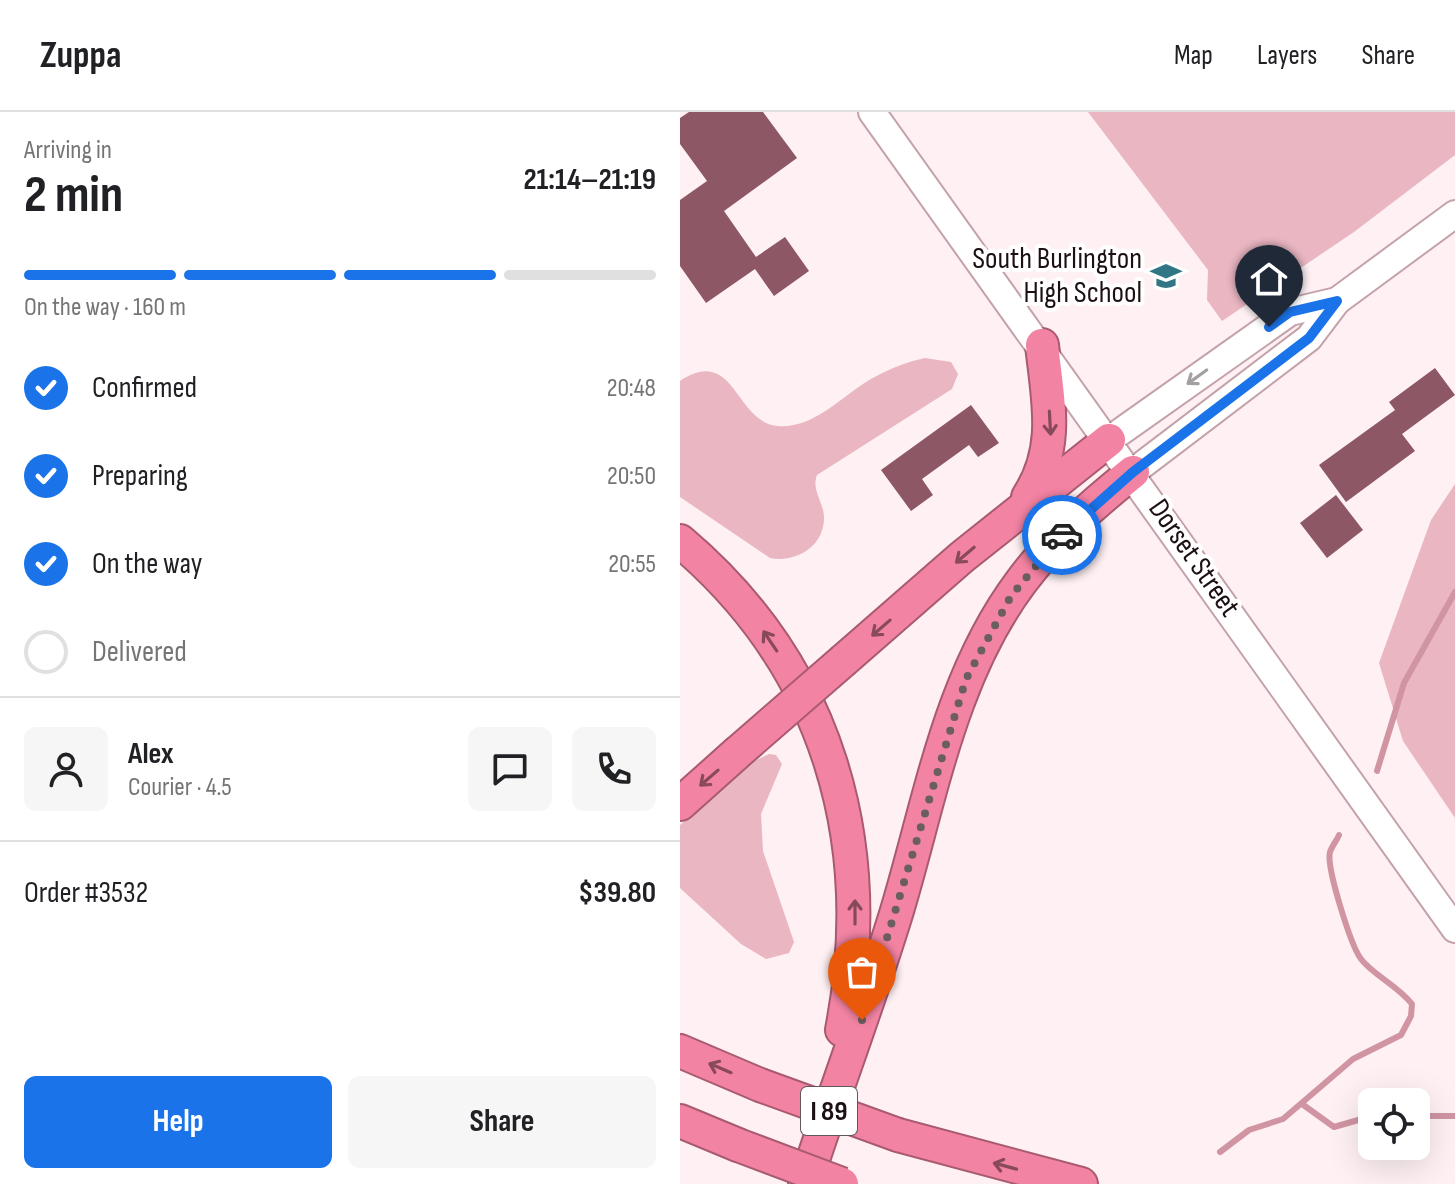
<!DOCTYPE html>
<html lang="en">
<head>
<meta charset="utf-8">
<style>
  body { margin:0; font-family:"Sofia Sans Condensed",sans-serif; background:#f6f6f6; color:#202124; height:100vh; display:flex; flex-direction:column; font-size:30px; white-space:nowrap }
  * { box-sizing:border-box; margin:0 }
  p { font-size:26px; color:#757577 }
  .icon { flex:none; width:44px; height:44px; fill:none; stroke:currentColor; stroke-width:2; stroke-linecap:round; stroke-linejoin:round }
  .map { position:relative; flex:1; overflow:hidden }
  .side { display:flex; flex-direction:column; background:#fff; width:680px }
  .side>* { flex:none }
  .fabs { position:absolute; left:678px; top:976px; display:grid; gap:16px }
  .fabs a { display:grid; place-items:center; width:72px; height:72px; border-radius:12px; background:#fff; box-shadow:0 8px 32px #0002; font-size:40px }
  .pin { position:absolute; display:grid; place-items:center; width:68px; height:68px; color:#fff; margin:-82px -34px; border-radius:50% 50% 50% 0; rotate:-45deg; box-shadow:0 0 8px #0007 }
  .pin .icon { rotate:45deg }
  .courier { position:absolute; display:grid; place-items:center; width:80px; height:80px; margin:-40px; border:6px solid #1a73e8; border-radius:50%; background:#fff; color:#222; box-shadow:0 2px 10px #0007 }
  .head em { font-style:normal; font-weight:700 }
  .head div { display:flex; flex-direction:column-reverse }
  .head { display:flex; align-items:center; justify-content:space-between; height:136px; padding:0 24px }
  h1 { font-size:52px; font-weight:700; line-height:60px }
  .bar { display:grid; grid-template-columns:repeat(4,1fr); gap:12px 8px; align-content:center; height:96px; padding:0 24px }
  .bar i { height:10px; border-radius:6px; background:#e0e0e0 }
  .bar .on { background:#1a73e8 }
  .bar p { grid-column:span 4 }
  .line { display:flex; align-items:center; gap:20px; padding:0 24px; border-top:2px solid #e0e0e0 }
  .line div { flex:1 }
  .round { display:grid; place-items:center; flex:none; width:84px; height:84px; border-radius:12px; background:#f6f6f6 }
  ol { padding:0 24px; list-style:none }
  li { display:flex; align-items:center; gap:24px; height:88px }
  li p { margin-inline-start:auto }
  li .icon { padding:8px; border-radius:50%; background:#1a73e8; color:#fff; stroke-width:4 }
  li:last-child { color:#757577 }
  li i { width:44px; height:44px; border:4px solid #e0e0e0; border-radius:50% }
  .button { display:flex; gap:16px; margin-top:auto; padding:16px 24px }
  .button a { flex:1; height:92px; border-radius:12px; background:#1a73e8; color:#fff; font-size:32px; font-weight:700; line-height:92px; text-align:center }
  .button a+a { background:#f6f6f6; color:#202124 }
  header { display:flex; align-items:center; gap:48px; box-sizing:border-box; height:112px; padding:0 40px; background:#fff; border-bottom:2px solid #e0e0e0 }
  header strong { font-size:38px }
  nav { display:flex; gap:44px; margin-inline-start:auto; font-size:28px }
  main { display:flex; flex:1; min-height:0 }
  .map>svg:first-child { display:block }
  .green { fill:#e9b6c2 }
  .lines { fill:none; stroke-linecap:round; stroke-linejoin:round }
  .stream { stroke:#d094a2; stroke-width:6 }
  .building { fill:#8e5765 }
  .secondary-casing { stroke:#c4a2aa; stroke-width:30 }
  .highway-casing { stroke:#a85b70; stroke-width:36 }
  .secondary { stroke:#fff; stroke-width:26 }
  .highway { stroke:#f383a2; stroke-width:32 }
  .highway-bridge-casing { stroke:#a85b70; stroke-width:36; stroke-linecap:butt }
  .highway-bridge { stroke:#f383a2; stroke-width:32 }
  .oneway { stroke:#a49fa1 }
  .oneway2 { stroke:#884a5a }
  .done { stroke:#6b5e61; stroke-width:8; stroke-dasharray:0 14.4 }
  .route { stroke:#1a73e8; stroke-width:10 }
  .labels { text-anchor:middle; dominant-baseline:central; stroke-width:8; stroke-linejoin:round; paint-order:stroke }
  .shield { fill:#fff; stroke:#60585a; stroke-width:2 }
  .shield-label { font-size:28px; font-weight:bold; fill:#1c1013 }
  .poi-label { font-size:30px; fill:#1c1013; stroke:#fff; text-anchor:end }
  .street-label { font-size:30px; fill:#1c1013; stroke:#fff }
</style>
</head>
<body>
<header>
<strong>Zuppa</strong>
<nav><a>Map</a><a>Layers</a><a>Share</a></nav>
</header>
<main>
<section class="side">
<div class="head"><div><h1>2 min</h1><p>Arriving in</p></div><em>21:14–21:19</em></div>
<div class="bar"><i class="on"></i><i class="on"></i><i class="on"></i><i></i><p>On the way · 160 m</p></div>
<ol>
<li><svg class="icon" aria-label="check" viewBox="0 0 24 24"><path d="M5 12l5 5 9-10"/></svg>Confirmed<p>20:48</p></li>
<li><svg class="icon" aria-label="check" viewBox="0 0 24 24"><path d="M5 12l5 5 9-10"/></svg>Preparing<p>20:50</p></li>
<li><svg class="icon" aria-label="check" viewBox="0 0 24 24"><path d="M5 12l5 5 9-10"/></svg>On the way<p>20:55</p></li>
<li><i></i>Delivered</li>
</ol>
<div class="line" style="height:144px"><a class="round"><svg class="icon" aria-label="person" viewBox="0 0 24 24"><circle cx="12" cy="8" r="4"/><path d="M4 21q1-7 8-7t8 7"/></svg></a><div><b>Alex</b><p>Courier · 4.5</p></div><a class="round"><svg class="icon" aria-label="chat" viewBox="0 0 24 24"><path d="M4 5h16v11H9l-5 4z"/></svg></a><a class="round"><svg class="icon" aria-label="phone" viewBox="0 0 24 24"><path d="M5 4h4l2 5-3 2q2 4 5 5l2-3 5 2v4C11 20 4 13 5 4z"/></svg></a></div>
<div class="line" style="height:104px"><div>Order #3532</div><b>$39.80</b></div>
<div class="button"><a>Help</a><a>Share</a></div>
</section>
<div class="map">
<svg width="775" height="1072" viewBox="0 0 775 1072">
  <rect width="100%" height="100%" fill="#fef0f3"/>
  <g class="green">
    <path d="M408,0h367v43l-101,77 -132,89 -15,-21 1,-30z"/>
    <path d="M245,246l26,4 7,12 -6,15 -135,86c-6,15 7,27 7,43 0,29 -29,45 -54,40l-90,-61v-116c55,-36 54,40 97,45 34,3 60,-25 86,-42 20,-13 40,-21 62,-26z"/>
    <path d="M775,372v334l-52,-77 -24,-78 52,-143z"/>
    <path d="M89,642l7,1 6,9 -21,50 2,37 31,91 -5,11 -23,6 -25,-15 -61,-56v-63l68,-61z"/>
  </g>
  <g class="lines">
    <g class="stream">
      <path d="M697,659l27,-88 51,-91"/>
      <path d="M622,992l32,23 38,-11"/>
      <path d="M736,1004h39"/>
      <path d="M540,1040l29,-22 34,-11 70,-60 48,-24 10,-19 1,-12c-15,-19 -39,-29 -51,-45 -10,-13 -35,-92 -31,-107 2,-6 7,-12 9,-17"/>
    </g>
  </g>
  <g class="building">
    <path d="M9,0h74l34,46 -73,53 32,46 29,-20 24,34 -35,25 -19,-27 -49,34 -26,-37v-66l27,-19 -27,-37v-26z"/>
    <path d="M755,256l20,27 -53,39 13,17 -69,51 -27,-37 76,-55 -6,-8z"/>
    <path d="M291,293l28,38 -21,14 -9,-12 -47,34 11,16 -22,16 -30,-41z"/>
    <path d="M656,383l27,35 -36,28 -27,-35z"/>
  </g>
  <g class="lines">
    <g class="secondary-casing">
      <g id="secondary">
        <path d="M192,0l583,817"/>
        <path d="M429,328l181,-128 47,-11"/>
        <path d="M453,360l176,-134 28,-37 118,-87"/>
      </g>
    </g>
    <g class="highway-casing">
      <g id="highway">
        <path d="M348,385c32,-49 20,-97 14,-152"/>
        <path d="M0,429c149,126 198,301 162,489"/>
        <path d="M164,548l118,-103 147,-117"/>
        <path d="M0,692l57,-51"/>
        <path d="M0,939l80,34"/>
        <path d="M0,1009l58,24"/>
        <path d="M218,1023l183,49"/>
        <path d="M125,1072c29,-90 63,-179 91,-270 34,-112 53,-236 125,-332 31,-42 71,-77 112,-110"/>
      </g>
    </g>
    <use href="#secondary" class="secondary"/>
    <use href="#highway" class="highway"/>
    <g class="highway-bridge-casing">
      <g id="highway-bridge">
        <path d="M57,641l107,-93"/>
        <path d="M80,973l138,50"/>
        <path d="M58,1033l104,39"/>
      </g>
    </g>
    <use href="#highway-bridge" class="highway-bridge"/>
  </g>
  <defs><path id="oneway-shaft" d="M-6 0H5M1.5-3L5.5 0L1.5 3" fill="none" stroke-width="1.6" stroke-linecap="round" stroke-linejoin="round" transform="scale(2)"/></defs>
  <use class="oneway" href="#oneway-shaft" transform="translate(517 265) rotate(144)"/>
  <g class="oneway2">
    <use href="#oneway-shaft" transform="translate(370 311) rotate(87)"/>
    <use href="#oneway-shaft" transform="translate(285 443) rotate(140)"/>
    <use href="#oneway-shaft" transform="translate(201 516) rotate(139)"/>
    <use href="#oneway-shaft" transform="translate(90 529) rotate(-124)"/>
    <use href="#oneway-shaft" transform="translate(29 666) rotate(139)"/>
    <use href="#oneway-shaft" transform="translate(175 800) rotate(-90)"/>
    <use href="#oneway-shaft" transform="translate(40 956) rotate(-157)"/>
    <use href="#oneway-shaft" transform="translate(325 1054) rotate(-165)"/>
  </g>
  <g class="lines">
    <path class="done" d="M182,908l104,-341 45,-83 51,-61"/>
    <path class="route" d="M382,423l71,-63 176,-134 28,-37 -47,11 -21,15"/>
  </g>
  <defs>
    <g id="school-bare" transform="scale(2.4)"><path d="M0-5L7-2L0 1L-7-2ZM-4 1L0 2.5L4 1V4Q0 6-4 4Z" fill="#307684" stroke="#fff" stroke-width="2.5" paint-order="stroke"/></g>
  </defs>
  <g fill-rule="evenodd">
    <use href="#school-bare" x="486" y="164"/>
  </g>
  <g class="labels">
    <rect class="shield" x="121" y="975" width="56" height="48" rx="6"/>
    <g class="shield-label">
      <text x="149" y="999">I 89</text>
    </g>
    <g class="poi-label">
      <text x="462" y="147">South Burlington<tspan x="462" dy="34">High School</tspan></text>
    </g>
    <g class="street-label">
      <text transform="translate(514 446) rotate(55)">Dorset Street</text>
    </g>
  </g>
</svg>
<div class="fabs">
<a><svg class="icon" aria-label="locate" viewBox="0 0 24 24"><circle cx="12" cy="12" r="6"/><path d="M12 2v4M12 18v4M2 12h4M18 12h4"/></svg></a>
</div>
<div class="pin" style="left:182px;top:908px;background:#ea580c"><svg class="icon" aria-label="bag" viewBox="0 0 24 24"><path d="M5 8h14l-1 12H6zM9 8a3 3 0 0 1 6 0"/></svg></div>
<div class="pin" style="left:589px;top:215px;background:#1f2937"><svg class="icon" aria-label="home" viewBox="0 0 24 24"><path d="M3 11l9-7 9 7M6 9v11h12V9"/></svg></div>
<div class="courier" style="left:382px;top:423px"><svg class="icon" aria-label="car" viewBox="0 0 24 24"><path d="M5 17H2v-5l4-1 3-4h7l3 4 3 1v5h-3M9 17h6M6 11h13"/><circle cx="7" cy="17" r="2"/><circle cx="17" cy="17" r="2"/></svg></div>
</div>
</main>
</body>
</html>
